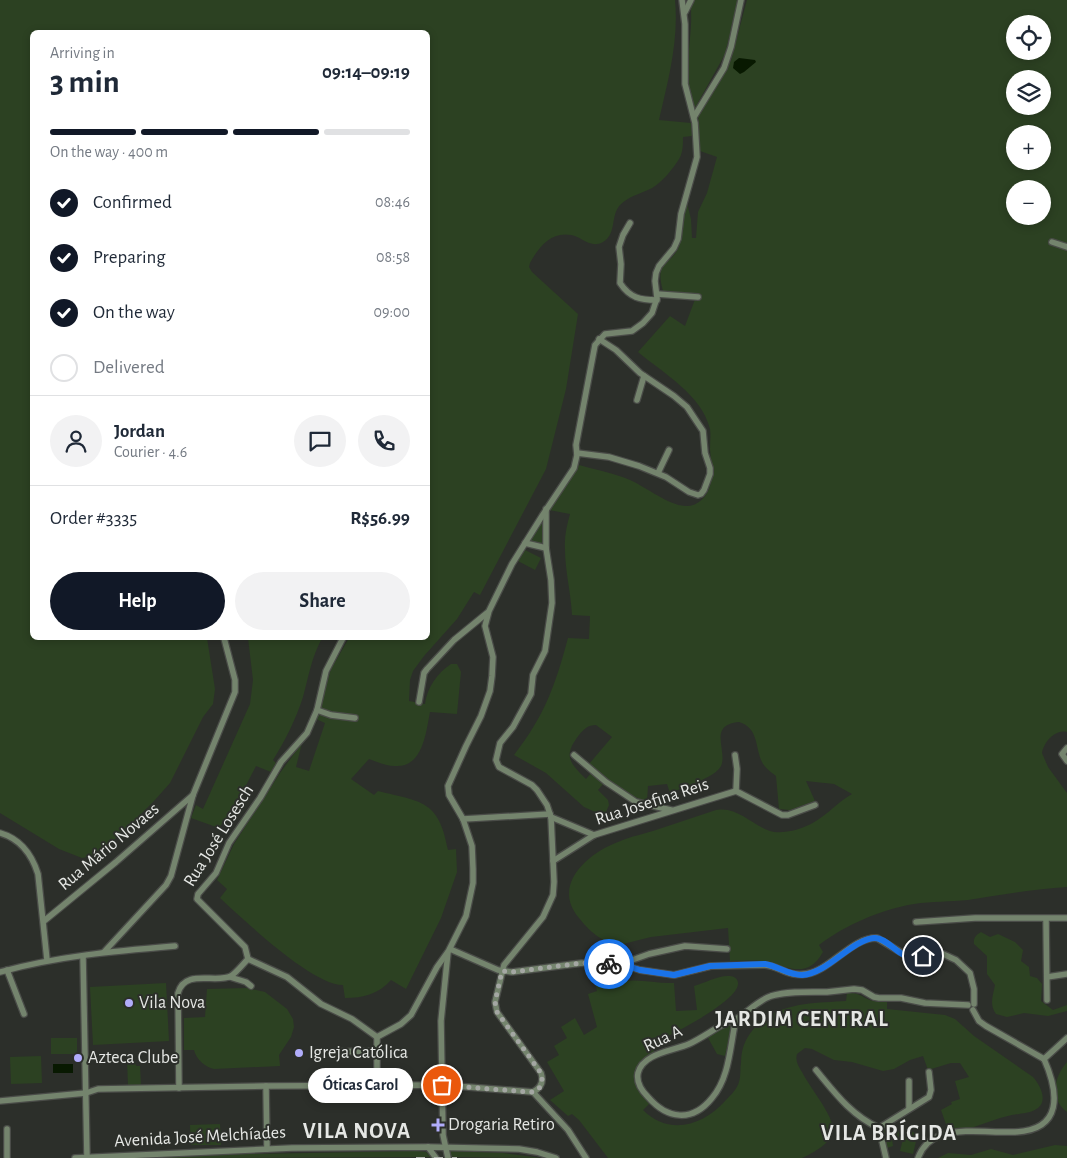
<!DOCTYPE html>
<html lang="en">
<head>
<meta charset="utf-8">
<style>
  body { margin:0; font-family:"Alegreya Sans",sans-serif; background:#f2f2f3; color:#1f2937; height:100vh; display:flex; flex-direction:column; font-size:19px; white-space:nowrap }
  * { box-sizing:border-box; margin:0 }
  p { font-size:16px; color:#747a83 }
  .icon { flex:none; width:28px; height:28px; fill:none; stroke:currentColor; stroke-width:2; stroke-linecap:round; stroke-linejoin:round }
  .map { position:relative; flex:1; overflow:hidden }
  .panel { position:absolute; left:30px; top:30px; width:400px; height:610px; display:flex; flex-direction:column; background:#fff; border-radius:8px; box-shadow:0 2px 8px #0003 }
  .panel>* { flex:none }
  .fabs { position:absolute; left:1006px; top:15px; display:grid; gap:10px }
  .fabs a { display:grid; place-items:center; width:45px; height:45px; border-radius:50%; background:#fff; box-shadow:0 2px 8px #0003; font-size:25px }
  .pin { position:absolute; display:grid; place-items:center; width:42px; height:42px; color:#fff; margin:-21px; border:2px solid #fff; border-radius:50%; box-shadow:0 1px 5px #0007 }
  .courier { position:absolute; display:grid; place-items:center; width:50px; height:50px; margin:-25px; border:4px solid #1a73e8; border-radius:50%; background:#fff; color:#222; box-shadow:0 1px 6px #0007 }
  .bubble { position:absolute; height:35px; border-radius:18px; background:#fff; box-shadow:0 2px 8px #0003; font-size:16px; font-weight:600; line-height:35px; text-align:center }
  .head em { font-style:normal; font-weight:600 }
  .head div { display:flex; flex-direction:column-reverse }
  .head { display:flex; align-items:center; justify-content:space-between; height:85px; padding:0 20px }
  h1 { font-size:32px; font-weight:600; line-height:38px }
  .bar { display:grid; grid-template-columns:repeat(4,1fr); gap:8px 5px; align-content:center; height:60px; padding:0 20px }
  .bar i { height:6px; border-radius:4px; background:#e0e1e3 }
  .bar .active { background:#111827 }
  .bar p { grid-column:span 4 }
  .line { display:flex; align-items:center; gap:12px; padding:0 20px; border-top:1px solid #e0e1e3 }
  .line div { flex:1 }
  .round { display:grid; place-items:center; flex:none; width:52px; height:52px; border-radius:26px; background:#f2f2f3 }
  ol { padding:0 20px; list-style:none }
  li { display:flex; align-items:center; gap:15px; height:55px }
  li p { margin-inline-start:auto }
  li .icon { padding:5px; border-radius:50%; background:#111827; color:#fff; stroke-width:4 }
  li:last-child { color:#747a83 }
  li i { width:28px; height:28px; border:2px solid #e0e1e3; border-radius:50% }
  .action { display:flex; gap:10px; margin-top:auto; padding:10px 20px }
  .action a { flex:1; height:58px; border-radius:30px; background:#111827; color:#fff; font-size:20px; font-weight:600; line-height:58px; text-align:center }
  .action a+a { background:#f2f2f3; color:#1f2937 }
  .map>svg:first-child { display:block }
  .green { fill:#2c4122; fill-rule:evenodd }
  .water { fill:#081901 }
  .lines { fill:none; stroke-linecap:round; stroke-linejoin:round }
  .minor-casing { stroke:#4a4c48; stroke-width:8 }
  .minor { stroke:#74846d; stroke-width:5.5 }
  .rail { stroke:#adafab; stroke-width:2; stroke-dasharray:9 9; stroke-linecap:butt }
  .done { stroke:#a4a7a3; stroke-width:5; stroke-dasharray:0 9 }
  .route { stroke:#1a73e8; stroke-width:6 }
  .poi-dot { fill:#b1adfa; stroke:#2c2f2a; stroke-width:2 }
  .labels { text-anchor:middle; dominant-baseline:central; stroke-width:4; stroke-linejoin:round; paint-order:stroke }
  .street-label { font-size:18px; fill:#e5e7e4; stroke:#2c2f2a }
  .poi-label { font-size:18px; fill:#e5e7e4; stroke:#2c2f2a; text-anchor:start }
  .district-label { font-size:22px; font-weight:bold; letter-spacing:1px; fill:#e5e7e4; stroke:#2c2f2a }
</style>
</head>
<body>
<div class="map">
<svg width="1067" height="1158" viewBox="0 0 1067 1158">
  <rect width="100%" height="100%" fill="#2c2f2a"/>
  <g class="green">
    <path d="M0,0h675c4,41 -7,81 -16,120l32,3 1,13 -9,1c0,6 0,12 -2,18 -4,10 -22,31 -31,34 -10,5 -21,7 -30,16 -10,11 -3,29 -17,37 -12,7 -21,-5 -32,-7 -20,-4 -33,13 -41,28l-1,4 3,5 46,42 -12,75 -20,80 -66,126 -6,-3 -17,27 -33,37 -11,15 -3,9 -1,21 16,3c2,-16 12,-31 26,-40h6l4,8 -4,42 -27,-2c-4,20 -7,56 -35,54 -9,0 -18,-4 -26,-7l-18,20 23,16 4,-4c44,11 61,9 70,59l8,-1 1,23 -16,46 -35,71 -15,-9c-12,14 -28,18 -46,18l-2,-13c-31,0 -99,-65 -123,-87l7,-9 -10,-9 17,-36 46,-71 22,-30 -6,24 13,4 16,-48 -9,-4 2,-7 18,6 21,3v-5l-38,-6 12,-41 18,-31h79v-606h-396v606h175l8,51 -2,15 -10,13 -33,66 -16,18 -34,34 -28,21 -10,2 -23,-9 -59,-36z"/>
    <path d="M690,0h48l-13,54 -30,54c-3,-11 -7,-22 -7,-34 -1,-25 6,-49 2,-74z"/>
    <path d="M747,0h320v732c-12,-3 -23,10 -25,21l6,14 19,26v94c-33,2 -66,8 -99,13 -18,2 -36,1 -54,4 -32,5 -69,21 -95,41l4,7c-17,30 -37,12 -62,9 -10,-1 -21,0 -31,0l-2,-33 -77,9 -32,8c-14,0 -32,-16 -40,-27 -28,-33 9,-65 39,-76 13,-6 27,-8 41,-13 18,-6 36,-12 54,-18 22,-7 37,13 57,20 9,3 25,0 34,-4 18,-6 32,-24 48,-33l-18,-10 -28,-3 9,20 -25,9 -11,-1 -3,-33c-5,-4 -11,-8 -14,-14 -7,-14 -3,-34 -23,-40 -32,3 -11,29 -18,44 -5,11 -39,22 -51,27l-3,-9 -19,2 -1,15c-19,-4 -44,-25 -58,-37l23,-27 -16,-12c-8,0 -12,4 -17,10 -16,21 -10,27 7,44l5,-6 13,10 -6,7 10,10 1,5 -3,7 -4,3 -18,-8 -38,-34 -32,-18c31,-40 41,-69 54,-117l21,1 1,-23 -18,-1c-1,-22 -7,-44 -7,-66 -1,-12 2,-24 5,-35l-21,-4 24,-34 6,-11c17,5 35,8 51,15 16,7 38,25 55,26 12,1 22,-9 25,-20 4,-15 1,-23 0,-37 0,-7 1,-13 0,-20 -8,-34 -47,-56 -72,-77l32,-36 15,10 12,-32 -34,-3c-9,-32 8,-24 16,-45 5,-13 3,-29 8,-43l4,16 1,19h4l2,-26 9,-19 10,-36 -17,-6 -2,-35 20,-31 13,-25zM1015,24h27v27h-27zM1015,79h27v27h-27zM1015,134h27v27h-27zM1015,189h27v27h-27z"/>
    <path d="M545,514v33l-18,-5z"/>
    <path d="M525,550l16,8 -6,12 -17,-9z"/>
    <path d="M248,638h74c-11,21 -13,37 -19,59 -7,22 -18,44 -30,63l3,3 -5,9 -15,-6 -17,33 -20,29 -28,-10 5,-13 7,4 47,-105 3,-24z"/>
    <path d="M981,932l9,5 8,-3 17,8 8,8 -2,11 8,6 1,9 7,2 5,6 -1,17 12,9 14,-5v6l-19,5 -24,-3 -17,4 -11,-3c-7,-10 -3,-18 -1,-29l-8,-11v-18l-13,-12c-1,-6 2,-9 7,-12z"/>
    <path d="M611,969l5,14c19,-6 39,1 58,0l2,28 21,-1 -3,-24c11,-3 24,-11 36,-10 4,0 8,3 8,7 2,18 -71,54 -86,61l3,10 -8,4 -12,21 4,9 11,15 -7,7c26,26 60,16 83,-10 5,-5 11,-11 13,-18 2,-6 1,-13 2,-19 0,-17 6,-28 18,-40 24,-21 57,-20 87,-22l1,-8c14,-1 16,6 27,8 4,1 9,0 13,0v8l58,6 10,4 19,17 59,41c7,8 15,23 5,31 -5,4 -13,5 -19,6 -17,2 -32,9 -48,14 -8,2 -16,1 -23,2l-7,-20 11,-6 -1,-2 9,-3 -5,-18 14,-4 -9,-14h-9l-23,7 -5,-14 -13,4 -16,9 -11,2 -31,-9 -18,-2 -22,-11 -7,-1 -8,6c-2,6 1,12 5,18 6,13 32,44 31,58 -1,13 -20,23 -31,28h-194l-29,-38 -7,-6 -4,2 -18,-16 14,-9 -17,-29 12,-7 -5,-9 13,-8 -6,-11 14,-9 9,17 13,-8 -9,-33 9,-3 -4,-16z"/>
    <path d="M166,983l3,58 -76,4 -3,-58z"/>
    <path d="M248,988l17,4 22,17 6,10 1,8 -3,10 -12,18 1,11 -66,3c-9,-2 -18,-10 -20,-19h-10v-32l21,-1 2,-28z"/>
    <path d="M730,1023l1,6 -6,27 -8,-2 -10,-18z"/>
    <rect x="51" y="1038" width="26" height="16"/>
    <path d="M41,1056l1,27 -31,1 -1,-27z"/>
    <path d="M127,1060h8l1,6h4l1,19h-13z"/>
    <path d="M1067,1062v50c-18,-13 -13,-35 0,-50z"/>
    <path d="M220,1124l1,21h-30l-1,-20z"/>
    <path d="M886,1124l14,7 1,6 -9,2 1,7 -6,2 -4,-16z"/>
    <path d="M905,1131l13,2 -5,21 -13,-3z"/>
    <path d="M1055,1145l12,1v12h-129l10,-5 23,2 20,-6 22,6z"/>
    <path d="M417,1151l9,1 6,5 -280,1 96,-4z"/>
    <path d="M451,1151l52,2 38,5 -86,-1 -4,-1z"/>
  </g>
  <g class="water">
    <path d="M739,58l16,2 1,2 -12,10 -4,2 -7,-6 1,-6z"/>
    <rect x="53" y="1064" width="20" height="9"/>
  </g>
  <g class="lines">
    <g class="minor-casing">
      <g id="minor">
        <path d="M685,12l6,-12"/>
        <path d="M694,117l30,-49 7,-21 10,-47"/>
        <path d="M630,223l-7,12 -4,12 2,17 -1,19c10,15 20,17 37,17"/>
        <path d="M1052,242l15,5"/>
        <path d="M657,294l41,3"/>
        <path d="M637,400l7,-24"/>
        <path d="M577,453l32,4 30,9 27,11 23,15 9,3 3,-1 3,-4 6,-16v-6l-5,-15 -2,-22 -16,-24 -13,-11 -34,-23 -24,-23 -17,-11"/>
        <path d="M658,473l11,-23"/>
        <path d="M525,543l21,5"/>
        <path d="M343,638l-17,33 -9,39 -10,23 -26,29 -21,36 -31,45 -13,30 -18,21 -1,5 48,48 3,12 39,18 34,27 31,15 25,18"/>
        <path d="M419,702l5,-29 3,-4 27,-29 33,-27"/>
        <path d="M317,710l14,5 24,3"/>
        <path d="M1067,748l-5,6 5,7"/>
        <path d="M574,755l32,27 30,20 35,8"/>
        <path d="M735,755l2,14 -1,22"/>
        <path d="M551,817l43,18"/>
        <path d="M463,819l87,-5"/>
        <path d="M0,833c21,6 32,22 38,41l9,86"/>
        <path d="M553,861l41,-26 142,-44 46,24h6l27,-10"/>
        <path d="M1046,919l1,81"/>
        <path d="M44,921l72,-59 77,-67"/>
        <path d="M916,922l59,-4h92"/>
        <path d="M450,949l48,21 14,2 70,-9 39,1 28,-10 36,-8 42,3"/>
        <path d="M104,952l62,-67 5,-9 22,-81 42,-103v-12l-11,-42"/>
        <path d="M83,956l4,201"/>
        <path d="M621,964l19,6 34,5 37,-9 54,-1c15,1 22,12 41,9 24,-3 46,-37 71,-36l30,18 36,-2 13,6 14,13 4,16v15"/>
        <path d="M7,970l17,44"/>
        <path d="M0,972c58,-16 116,-21 175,-26"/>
        <path d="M230,977l16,5 5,4"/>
        <path d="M1047,977l20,-3"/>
        <path d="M973,1010l6,11 7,5 58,33"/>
        <path d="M736,1019c-6,26 -6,58 -24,79 -20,25 -45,21 -64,-1 -6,-6 -12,-14 -10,-24 5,-20 35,-22 51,-29 11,-5 22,-13 33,-19 4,-3 9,-4 14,-6 12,-7 21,-18 35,-23 17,-5 38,-4 56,-4 9,-1 18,-2 27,-3l8,1 12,7 5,1h22l24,5 43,2"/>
        <path d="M377,1037l24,-13 10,-9 26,-48 10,-14"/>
        <path d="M377,1037v49"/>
        <path d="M324,1052l52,-1"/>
        <path d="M1044,1059l23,-21"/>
        <path d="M816,1070c19,23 35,45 63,58l7,30"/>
        <path d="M266,1086l1,63"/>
        <path d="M179,1088l-1,-95c7,-25 38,-9 53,-17 6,-4 12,-12 17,-17"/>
        <path d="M533,1092c8,-4 11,-10 8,-19l-44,-61 -2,-10 9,-37 39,-48 10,-22 1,-13 -3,-65 -4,-12 -10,-15 -5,-5 -33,-18 -3,-7 4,-17 13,-16 18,-33 2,-19 12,-24 7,-48 -1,-23 -5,-32v-39"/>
        <path d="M533,1092l35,38 18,28"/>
        <path d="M0,1101l86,-8 12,-4 168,-3 176,-1 91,7"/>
        <path d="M909,1108v-27"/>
        <path d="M879,1128l50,-31 2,-7 -2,-18"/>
        <path d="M7,1129v29"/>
        <path d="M428,1147l8,11"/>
        <path d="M75,1158l217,-10 136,-1 91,2 18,3 19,6"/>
        <path d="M448,1158l-5,-23 -2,-114 7,-69 18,-36 7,-33v-14l-1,-23 -9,-27 -14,-24 -1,-9 18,-40 15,-30 9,-25 2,-15 1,-19 -8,-31 4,-15 23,-47 30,-48 32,-48 3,-13 -1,-10 19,-100 10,-11 27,-3 11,-8 9,-10 5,-15 -2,-17 1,-8 3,-7 15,-18 4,-9 3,-25 16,-57 -2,-34 -10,-39v-60l-3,-24"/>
        <path d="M918,1158c4,-11 12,-19 24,-23 23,-7 49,-2 73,-3 48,-2 44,-39 29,-73"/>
      </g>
    </g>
    <use href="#minor" class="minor"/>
    <path class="rail" d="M416,1158h41"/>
  </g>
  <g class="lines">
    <path class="done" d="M442,1085l86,7c12,1 16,-9 13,-19l-44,-61 -2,-10 7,-31 10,1 70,-9 27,1"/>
    <path class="route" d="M609,964h12l19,6 34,5 36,-9 55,-2c13,2 23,11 37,11 25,-1 49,-35 72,-37 10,-1 21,13 30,17 6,2 13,2 19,1"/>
  </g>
  <g class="poi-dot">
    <circle cx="129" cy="1003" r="5"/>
    <circle cx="299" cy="1053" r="5"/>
    <circle cx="78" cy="1058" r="5"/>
    <path d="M435.5 1117.5h5v5h5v5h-5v5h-5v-5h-5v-5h5z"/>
  </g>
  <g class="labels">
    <g class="street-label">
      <text transform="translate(652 802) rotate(-18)">Rua Josefina Reis</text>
      <text transform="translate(219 836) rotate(-58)">Rua José Losesch</text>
      <text transform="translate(109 847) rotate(-40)">Rua Mário Novaes</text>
      <text transform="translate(663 1039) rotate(-25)">Rua A</text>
      <text transform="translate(200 1137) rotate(-3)">Avenida José Melchíades</text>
    </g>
    <g class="poi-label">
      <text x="139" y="1003">Vila Nova</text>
      <text x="309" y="1053">Igreja Católica</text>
      <text x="88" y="1058">Azteca Clube</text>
      <text x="448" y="1125">Drogaria Retiro</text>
    </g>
    <g class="district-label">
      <text x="802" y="1019">JARDIM CENTRAL</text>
      <text x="357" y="1131">VILA NOVA</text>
      <text x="889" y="1133">VILA BRÍGIDA</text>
    </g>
  </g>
</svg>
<div class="fabs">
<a><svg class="icon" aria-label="locate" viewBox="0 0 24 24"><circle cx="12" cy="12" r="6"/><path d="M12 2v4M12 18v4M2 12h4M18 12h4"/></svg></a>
<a><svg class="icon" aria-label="layers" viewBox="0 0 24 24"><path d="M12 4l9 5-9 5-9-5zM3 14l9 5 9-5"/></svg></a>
<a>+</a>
<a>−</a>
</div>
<div class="pin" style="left:442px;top:1085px;background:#ea580c"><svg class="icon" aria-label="bag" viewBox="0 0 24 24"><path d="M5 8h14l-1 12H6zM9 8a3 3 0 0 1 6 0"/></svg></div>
<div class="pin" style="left:923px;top:956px;background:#1f2937"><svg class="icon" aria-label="home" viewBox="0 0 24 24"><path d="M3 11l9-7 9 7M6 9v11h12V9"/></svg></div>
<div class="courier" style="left:609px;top:964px"><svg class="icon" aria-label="bike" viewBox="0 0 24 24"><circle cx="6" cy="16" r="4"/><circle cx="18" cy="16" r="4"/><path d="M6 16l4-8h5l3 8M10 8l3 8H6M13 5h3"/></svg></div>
<div class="bubble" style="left:308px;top:1068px;width:105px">Óticas Carol</div>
<section class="panel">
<div class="head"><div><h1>3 min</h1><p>Arriving in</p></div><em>09:14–09:19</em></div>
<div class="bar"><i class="active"></i><i class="active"></i><i class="active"></i><i></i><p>On the way · 400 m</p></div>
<ol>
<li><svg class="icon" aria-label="check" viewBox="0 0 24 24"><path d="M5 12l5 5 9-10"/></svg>Confirmed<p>08:46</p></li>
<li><svg class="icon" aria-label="check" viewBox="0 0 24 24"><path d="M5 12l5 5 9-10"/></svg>Preparing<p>08:58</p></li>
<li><svg class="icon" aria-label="check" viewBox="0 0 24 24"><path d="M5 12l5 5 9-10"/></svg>On the way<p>09:00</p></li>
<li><i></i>Delivered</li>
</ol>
<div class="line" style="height:90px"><a class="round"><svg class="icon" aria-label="person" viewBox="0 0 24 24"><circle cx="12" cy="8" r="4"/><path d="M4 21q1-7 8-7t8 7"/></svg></a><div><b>Jordan</b><p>Courier · 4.6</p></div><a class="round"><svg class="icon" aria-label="chat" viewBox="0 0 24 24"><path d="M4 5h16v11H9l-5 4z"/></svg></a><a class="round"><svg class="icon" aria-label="phone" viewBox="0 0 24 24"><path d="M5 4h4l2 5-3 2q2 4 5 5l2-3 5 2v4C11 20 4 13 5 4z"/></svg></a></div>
<div class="line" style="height:65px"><div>Order #3335</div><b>R$56.99</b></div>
<div class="action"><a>Help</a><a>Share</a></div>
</section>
</div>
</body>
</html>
